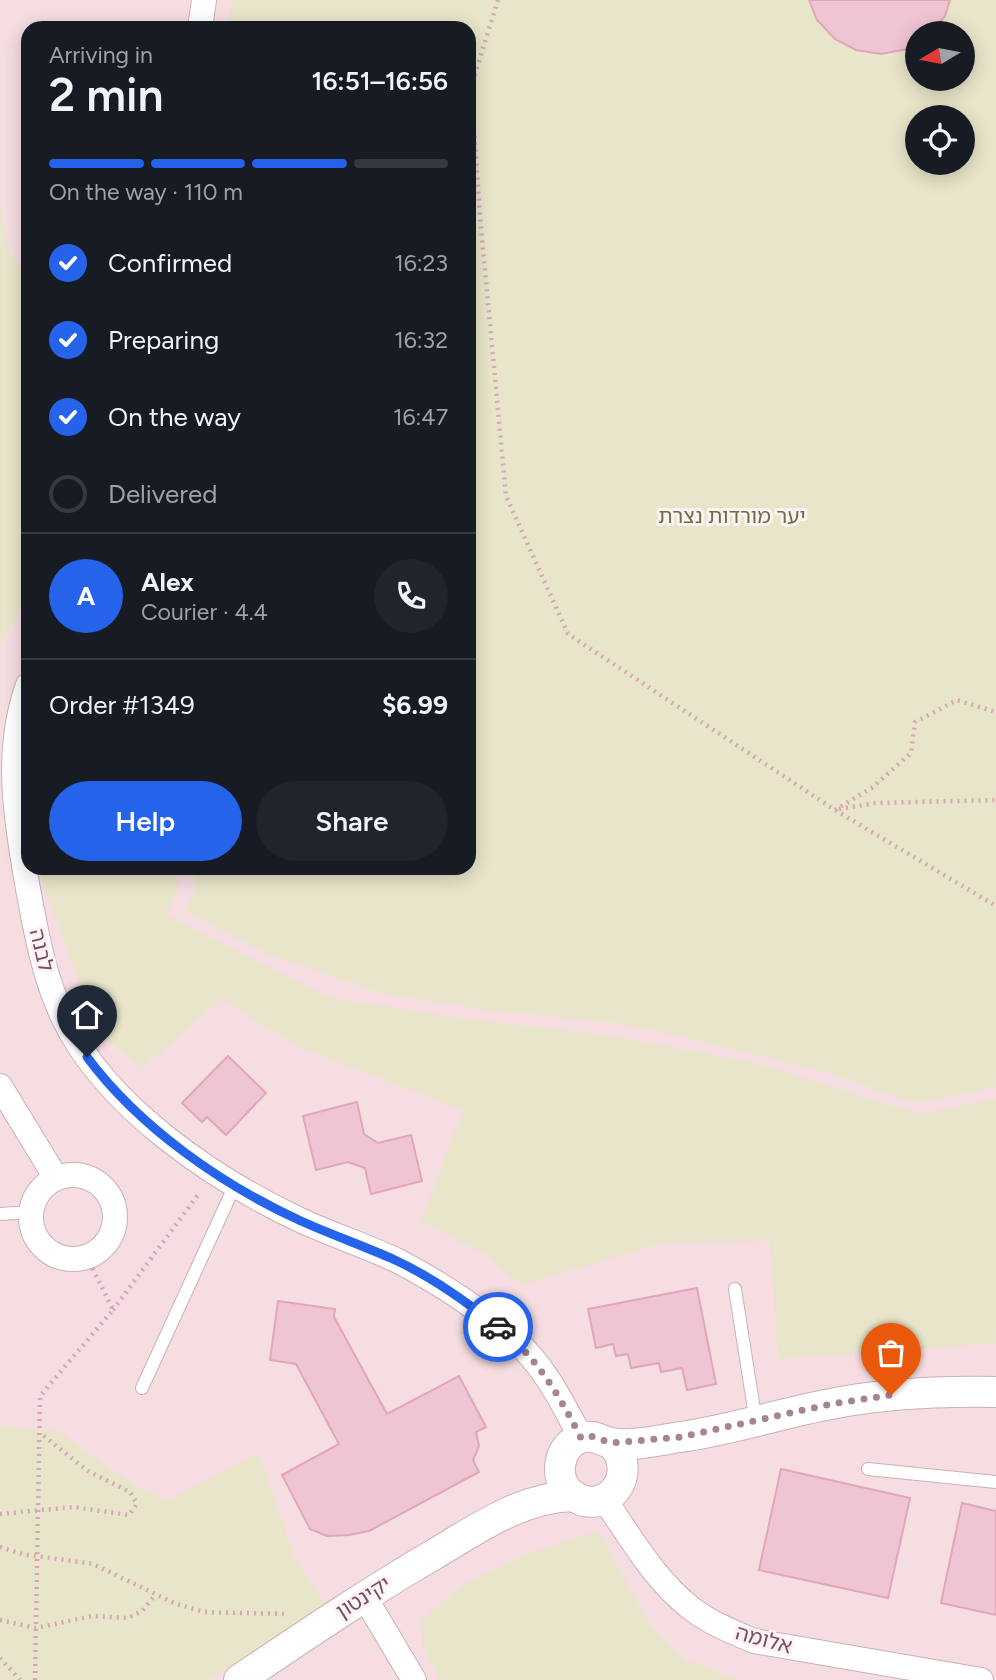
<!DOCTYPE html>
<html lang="en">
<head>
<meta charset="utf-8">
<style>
  body { margin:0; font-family:Figtree,"Noto Sans Hebrew",sans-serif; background:#20242c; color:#f1f3f6; height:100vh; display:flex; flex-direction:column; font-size:26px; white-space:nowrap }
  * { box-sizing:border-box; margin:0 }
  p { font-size:23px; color:#9ea1a6 }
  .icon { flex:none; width:38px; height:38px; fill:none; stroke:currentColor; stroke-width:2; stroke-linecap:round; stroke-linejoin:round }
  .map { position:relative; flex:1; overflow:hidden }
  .sheet { position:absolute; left:21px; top:21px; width:455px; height:854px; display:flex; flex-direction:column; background:#171b24; border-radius:21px; box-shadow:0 4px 18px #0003 }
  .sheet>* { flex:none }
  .needle { width:46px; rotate:260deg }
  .fabs { position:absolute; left:905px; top:21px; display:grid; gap:14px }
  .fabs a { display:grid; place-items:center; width:70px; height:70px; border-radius:50%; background:#171b24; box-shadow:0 4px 18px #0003; font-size:35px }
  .pin { position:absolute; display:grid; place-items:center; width:60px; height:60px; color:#fff; margin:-72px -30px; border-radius:50% 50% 50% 0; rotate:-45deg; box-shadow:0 0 7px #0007 }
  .pin .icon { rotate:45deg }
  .courier { position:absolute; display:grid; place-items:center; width:70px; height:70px; margin:-35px; border:5px solid #2563eb; border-radius:50%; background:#fff; color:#222; box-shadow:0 2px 9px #0007 }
  .headline em { font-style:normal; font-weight:600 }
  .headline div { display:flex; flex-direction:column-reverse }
  .headline { display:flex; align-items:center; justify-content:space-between; height:119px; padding:0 28px }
  h1 { font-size:46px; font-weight:600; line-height:52px }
  .bar { display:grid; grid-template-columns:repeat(4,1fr); gap:10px 7px; align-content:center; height:84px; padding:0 28px }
  .bar i { height:9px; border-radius:5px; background:#363941 }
  .bar .selected { background:#2563eb }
  .bar p { grid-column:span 4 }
  .line { display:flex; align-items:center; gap:18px; padding:0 28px; border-top:2px solid #363941 }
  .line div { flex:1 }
  .round { display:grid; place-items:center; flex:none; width:74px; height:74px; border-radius:37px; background:#20242c }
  ol { padding:0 28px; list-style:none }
  li { display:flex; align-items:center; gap:21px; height:77px }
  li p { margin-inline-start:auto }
  li .icon { padding:7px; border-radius:50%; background:#2563eb; color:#fff; stroke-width:4 }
  li:last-child { color:#9ea1a6 }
  li i { width:38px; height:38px; border:4px solid #363941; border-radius:50% }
  .action { display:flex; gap:14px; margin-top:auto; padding:14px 28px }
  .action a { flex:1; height:80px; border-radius:42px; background:#2563eb; color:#fff; font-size:28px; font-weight:600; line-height:80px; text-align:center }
  .action a+a { background:#20242c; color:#f1f3f6 }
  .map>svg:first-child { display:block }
  .residential { fill:#f5dde1; fill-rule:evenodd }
  .green { fill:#e9e5ca; fill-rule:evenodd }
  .building { fill:#f0c5d3; stroke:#e2a6bb; stroke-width:2 }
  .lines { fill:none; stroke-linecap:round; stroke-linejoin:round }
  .service-casing { stroke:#ccafb7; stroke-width:14 }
  .minor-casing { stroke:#ccafb7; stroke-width:26 }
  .tertiary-casing { stroke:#ccafb7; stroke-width:32 }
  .path { stroke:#d5a7b7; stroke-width:4.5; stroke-dasharray:2 5; stroke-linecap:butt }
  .service { stroke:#fff; stroke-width:12 }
  .minor { stroke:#fff; stroke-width:24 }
  .tertiary { stroke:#fff; stroke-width:30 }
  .done { stroke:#a58690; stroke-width:7; stroke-dasharray:0 12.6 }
  .route { stroke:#2563eb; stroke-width:9 }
  .labels { text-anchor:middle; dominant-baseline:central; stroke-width:6; stroke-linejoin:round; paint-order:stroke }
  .park-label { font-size:21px; fill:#6f6f41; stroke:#fef2f4 }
  .street-label { font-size:21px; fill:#764f5e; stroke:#fef2f4 }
</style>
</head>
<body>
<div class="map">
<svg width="996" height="1680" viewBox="0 0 996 1680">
  <rect width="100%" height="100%" fill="#fcecee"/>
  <path class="residential" d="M0,0h996v1680h-996zM28,28h441v840h-441zM917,33h45v46h-45zM917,117h45v46h-45z"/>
  <g class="green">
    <path d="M232,0h764v1087l-81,16 -85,-30 -147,-36 -68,-14 -127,-13 -108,-17 -112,-39 -83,-43 10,-21 -2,-22h276v-840h-242zM917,33h45v46h-45zM917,117h45v46h-45z"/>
    <path d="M0,201l9,51 19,23v317l-28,55z"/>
    <path d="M37,868h140l1,20 -12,27 163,82 129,21 141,16 157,29 163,51 77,-15v244l-218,16 -8,-118 -104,1 -144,43 -38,-31 -63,-33 42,-111 -164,-63 -77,-48 -79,68 -37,-26 -24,-51z"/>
    <path d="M0,1426l58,5 77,55 33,14 91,-47 35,103 33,51 -119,73h-208z"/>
    <path d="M599,1531l50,93 35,35 55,21h-299l-17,-33 -3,-25 40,-36 67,-32z"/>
  </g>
  <g class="building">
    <path d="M809,0h141l-5,16 -14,17h-14v10l-10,6 -26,5 -25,-4 -21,-11 -18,-19z"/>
    <path d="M228,1056l38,37 -40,42 -19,-18 -5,5 -20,-19z"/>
    <path d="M357,1102l7,32 14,9 33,-8 11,46 -51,13 -6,-26 -17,-6 -32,8 -13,-54z"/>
    <path d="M697,1288l19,96 -29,6 -5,-22 -21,4 -2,-9 -28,5 -3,-14 -12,2 -3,-12 -17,4 -8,-39z"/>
    <path d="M278,1301l57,8 -1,8 53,97 72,-38 27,51 -10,5 3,14 -6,14 6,12 -110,59 -20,4 -22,1 -17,-7 -28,-54 57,-31 -43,-80 -26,-4z"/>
    <path d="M781,1469l129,29 -22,100 -129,-28z"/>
    <path d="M962,1503l34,8v104l-55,-12z"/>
  </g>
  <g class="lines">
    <g class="service-casing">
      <g id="service">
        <path d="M0,1214l31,-2"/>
        <path d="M735,1289l21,133"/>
        <path d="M142,1388l93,-203"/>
        <path d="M868,1469l128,13"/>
      </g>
    </g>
    <g class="minor-casing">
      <g id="minor">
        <path d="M200,28l4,-28"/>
        <path d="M28,685c-24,66 -12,136 0,204 8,43 16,88 35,128 42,89 150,162 237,203 32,15 67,26 98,41 40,21 80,47 115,77 31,27 49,64 68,100"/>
        <path d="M0,1086l56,92"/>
        <circle cx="73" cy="1217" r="42"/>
        <path d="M604,1499c26,37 50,81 88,110 18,14 41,23 62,32l227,39"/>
        <path d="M364,1596l50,84"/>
      </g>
    </g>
    <g class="tertiary-casing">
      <g id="tertiary">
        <path d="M611,1443c31,31 -6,76 -39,52 -19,-15 -15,-48 8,-57 13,-4 19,2 31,5 20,4 49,-3 69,-6 51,-7 101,-24 151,-33 54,-11 110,-13 165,-12"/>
        <path d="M239,1680c64,-43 127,-86 194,-125 44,-26 88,-58 141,-59"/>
      </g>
    </g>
    <g class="path">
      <path d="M498,0l-27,87 9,129 26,280 62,138 267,176 161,96"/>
      <path d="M839,809l37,-6 120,-3"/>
      <path d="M835,810l38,-23 38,-34 4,-31 42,-22 39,12"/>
      <path d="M113,1310l87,-118"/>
      <path d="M0,1514l74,-7 55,8 8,-11 -7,-12 -42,-21 -48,-38"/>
      <path d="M0,1547l22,7 71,10 81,39 30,9 80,2"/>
      <path d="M0,1620l36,8 56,-12 36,2 14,-7 14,-17"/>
      <path d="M0,1658l20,22"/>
      <path d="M35,1680l5,-284 73,-86 -26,-53"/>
    </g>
    <use href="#service" class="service"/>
    <use href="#minor" class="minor"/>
    <use href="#tertiary" class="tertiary"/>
  </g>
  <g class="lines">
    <path class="done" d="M498,1327c39,30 61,68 83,111l10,-2 20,7 70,-6 150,-33 60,-9"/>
    <path class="route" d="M87,1057c52,70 135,128 214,164 31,14 63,25 94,39 37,17 72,42 103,67"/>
  </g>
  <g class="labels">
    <g class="park-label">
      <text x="732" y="515">יער מורדות נצרת</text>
    </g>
    <g class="street-label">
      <text transform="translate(42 950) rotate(76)">לבנה</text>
      <text transform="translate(363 1597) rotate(-32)">יקינטון</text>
      <text transform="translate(764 1639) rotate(15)">אלומה</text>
    </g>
  </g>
</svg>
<div class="fabs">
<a><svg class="needle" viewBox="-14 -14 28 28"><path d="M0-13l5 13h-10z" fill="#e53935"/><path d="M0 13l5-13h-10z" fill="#9ea1a6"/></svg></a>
<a><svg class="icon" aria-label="locate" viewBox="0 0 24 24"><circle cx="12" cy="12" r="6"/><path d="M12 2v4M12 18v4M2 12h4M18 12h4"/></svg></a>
</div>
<div class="pin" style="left:891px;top:1395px;background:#ea580c"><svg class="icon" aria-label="bag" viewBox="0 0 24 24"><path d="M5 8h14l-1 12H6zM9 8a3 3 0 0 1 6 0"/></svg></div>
<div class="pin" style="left:87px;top:1057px;background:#1f2937"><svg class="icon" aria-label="home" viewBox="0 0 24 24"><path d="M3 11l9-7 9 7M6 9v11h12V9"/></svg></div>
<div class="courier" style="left:498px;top:1327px"><svg class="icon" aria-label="car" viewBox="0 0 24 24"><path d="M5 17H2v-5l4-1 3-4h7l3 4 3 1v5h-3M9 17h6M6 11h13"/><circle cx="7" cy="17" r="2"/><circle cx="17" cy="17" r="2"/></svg></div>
<section class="sheet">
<div class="headline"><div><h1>2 min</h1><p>Arriving in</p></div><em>16:51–16:56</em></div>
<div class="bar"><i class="selected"></i><i class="selected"></i><i class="selected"></i><i></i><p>On the way · 110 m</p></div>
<ol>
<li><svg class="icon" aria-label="check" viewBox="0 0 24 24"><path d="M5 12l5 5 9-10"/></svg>Confirmed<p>16:23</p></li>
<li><svg class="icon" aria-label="check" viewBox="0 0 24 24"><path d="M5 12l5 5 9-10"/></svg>Preparing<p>16:32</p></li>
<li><svg class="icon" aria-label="check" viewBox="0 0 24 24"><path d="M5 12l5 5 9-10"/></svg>On the way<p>16:47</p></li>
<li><i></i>Delivered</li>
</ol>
<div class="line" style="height:126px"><b class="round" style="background:#2563eb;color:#fff">A</b><div><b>Alex</b><p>Courier · 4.4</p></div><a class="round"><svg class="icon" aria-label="phone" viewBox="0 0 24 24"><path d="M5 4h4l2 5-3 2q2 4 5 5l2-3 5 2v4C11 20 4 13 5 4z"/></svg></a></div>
<div class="line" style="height:91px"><div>Order #1349</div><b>$6.99</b></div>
<div class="action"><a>Help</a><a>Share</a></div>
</section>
</div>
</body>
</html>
